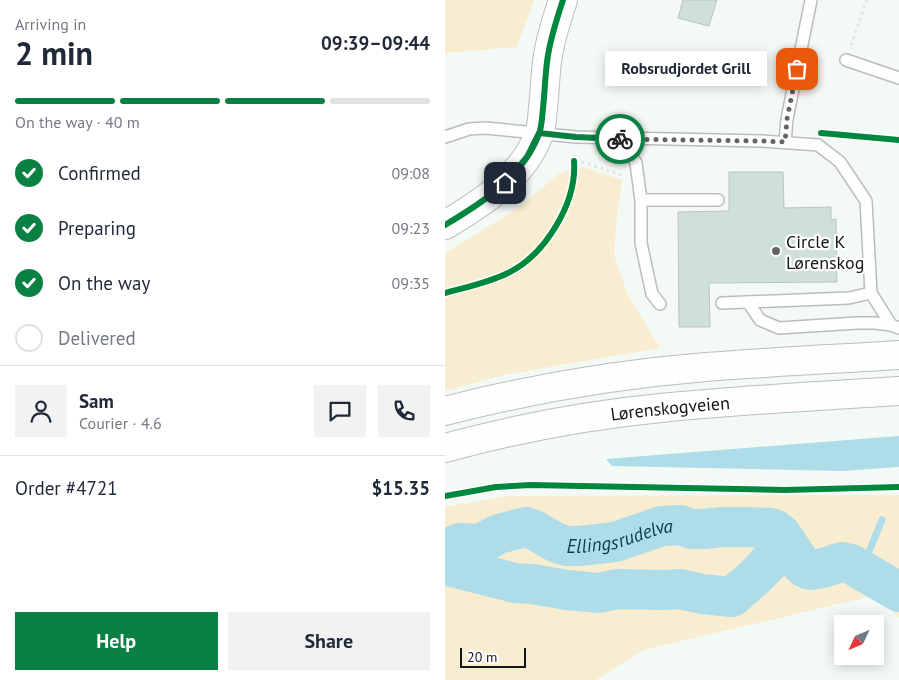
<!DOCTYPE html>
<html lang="en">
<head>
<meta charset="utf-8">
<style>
  body { margin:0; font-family:"PT Sans",sans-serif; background:#f2f2f3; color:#1f2937; height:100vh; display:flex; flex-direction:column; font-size:19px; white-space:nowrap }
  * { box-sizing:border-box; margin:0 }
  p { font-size:16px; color:#747a83 }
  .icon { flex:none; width:28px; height:28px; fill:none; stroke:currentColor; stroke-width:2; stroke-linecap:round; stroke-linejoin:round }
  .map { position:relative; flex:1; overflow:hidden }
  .panel { display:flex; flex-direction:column; background:#fff; width:445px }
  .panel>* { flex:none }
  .needle { width:32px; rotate:226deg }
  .tools { position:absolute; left:389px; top:615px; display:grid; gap:10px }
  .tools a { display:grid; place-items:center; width:50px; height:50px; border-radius:0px; background:#fff; box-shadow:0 2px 12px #0003; font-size:25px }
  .scale { position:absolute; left:15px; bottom:12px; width:66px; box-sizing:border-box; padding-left:5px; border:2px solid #141714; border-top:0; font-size:14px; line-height:18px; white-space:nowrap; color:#141714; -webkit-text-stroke:4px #fff; paint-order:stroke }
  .pin { position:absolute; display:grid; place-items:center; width:42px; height:42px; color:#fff; margin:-21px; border-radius:10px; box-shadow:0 2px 8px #0006 }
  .courier { position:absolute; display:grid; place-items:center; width:50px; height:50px; margin:-25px; border:4px solid #0b8043; border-radius:50%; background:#fff; color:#222; box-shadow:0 1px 6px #0007 }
  .bubble { position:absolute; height:35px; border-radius:0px; background:#fff; box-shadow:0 2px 12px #0003; font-size:16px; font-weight:700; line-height:35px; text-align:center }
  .headline em { font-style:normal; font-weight:700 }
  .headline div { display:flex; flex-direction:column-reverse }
  .headline { display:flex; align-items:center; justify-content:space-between; height:85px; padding:0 15px }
  h1 { font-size:32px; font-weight:700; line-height:38px }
  .bar { display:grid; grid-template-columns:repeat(4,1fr); gap:8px 5px; align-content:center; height:60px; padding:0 15px }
  .bar i { height:6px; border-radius:4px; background:#e0e1e3 }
  .bar .current { background:#0b8043 }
  .bar p { grid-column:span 4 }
  .line { display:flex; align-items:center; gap:12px; padding:0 15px; border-top:1px solid #e0e1e3 }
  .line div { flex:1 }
  .round { display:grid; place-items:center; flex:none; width:52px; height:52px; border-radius:0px; background:#f2f2f3 }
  ol { padding:0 15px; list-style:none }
  li { display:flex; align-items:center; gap:15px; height:55px }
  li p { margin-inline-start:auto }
  li .icon { padding:5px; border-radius:50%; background:#0b8043; color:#fff; stroke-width:4 }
  li:last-child { color:#747a83 }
  li i { width:28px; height:28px; border:2px solid #e0e1e3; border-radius:50% }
  .action { display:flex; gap:10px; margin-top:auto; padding:10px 15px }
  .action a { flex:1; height:58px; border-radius:0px; background:#0b8043; color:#fff; font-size:20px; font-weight:700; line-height:58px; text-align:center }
  .action a+a { background:#f2f2f3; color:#1f2937 }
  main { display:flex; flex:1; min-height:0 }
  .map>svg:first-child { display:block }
  .green { fill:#f8edd0 }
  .water { fill:#aedce8 }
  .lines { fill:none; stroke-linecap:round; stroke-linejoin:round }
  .stream { stroke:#aedce8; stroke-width:7 }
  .river { stroke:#aedce8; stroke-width:40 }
  .building { fill:#cfdfdb; stroke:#bdc2c0 }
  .lane-casing { stroke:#babebb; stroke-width:14 }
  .secondary-casing { stroke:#babebb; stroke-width:30 }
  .highway-casing { stroke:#babebb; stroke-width:30 }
  .path { stroke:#e1e2e1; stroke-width:3; stroke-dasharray:2.5 4; stroke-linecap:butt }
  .lane { stroke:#fdfefd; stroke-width:11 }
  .secondary { stroke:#fdfefd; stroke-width:28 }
  .highway { stroke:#fdfefd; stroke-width:28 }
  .cycleway-casing { stroke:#fff; stroke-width:9 }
  .cycleway { stroke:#00873e; stroke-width:6 }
  .done { stroke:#626662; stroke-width:5; stroke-dasharray:0 9 }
  .route { stroke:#0b8043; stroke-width:6 }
  .poi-dot { fill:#626662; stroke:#fff; stroke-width:2 }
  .labels { text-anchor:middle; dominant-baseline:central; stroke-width:4.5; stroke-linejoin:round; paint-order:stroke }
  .poi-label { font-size:18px; fill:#141714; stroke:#fff; text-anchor:start }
  .street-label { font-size:18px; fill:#141714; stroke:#fff }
  .water-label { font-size:19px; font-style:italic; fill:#043f4d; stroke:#fff }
</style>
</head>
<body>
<main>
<section class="panel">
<div class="headline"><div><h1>2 min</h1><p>Arriving in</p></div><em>09:39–09:44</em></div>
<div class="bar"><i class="current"></i><i class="current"></i><i class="current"></i><i></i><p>On the way · 40 m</p></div>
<ol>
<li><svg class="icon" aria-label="check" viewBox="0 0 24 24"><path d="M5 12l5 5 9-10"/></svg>Confirmed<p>09:08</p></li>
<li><svg class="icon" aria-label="check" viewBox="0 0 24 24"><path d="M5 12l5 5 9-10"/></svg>Preparing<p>09:23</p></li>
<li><svg class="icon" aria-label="check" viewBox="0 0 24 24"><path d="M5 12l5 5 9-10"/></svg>On the way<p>09:35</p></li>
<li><i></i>Delivered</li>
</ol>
<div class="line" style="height:90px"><a class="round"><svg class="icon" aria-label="person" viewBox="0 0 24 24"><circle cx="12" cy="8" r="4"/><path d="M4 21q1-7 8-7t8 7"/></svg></a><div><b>Sam</b><p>Courier · 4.6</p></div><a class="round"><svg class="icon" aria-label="chat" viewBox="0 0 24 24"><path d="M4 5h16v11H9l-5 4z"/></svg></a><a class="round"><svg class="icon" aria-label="phone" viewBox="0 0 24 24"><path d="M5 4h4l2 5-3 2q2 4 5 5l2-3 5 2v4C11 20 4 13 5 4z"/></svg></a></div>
<div class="line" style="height:65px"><div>Order #4721</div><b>$15.35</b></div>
<div class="action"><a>Help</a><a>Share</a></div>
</section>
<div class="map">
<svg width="454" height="680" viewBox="0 0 454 680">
  <rect width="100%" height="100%" fill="#f3f9f4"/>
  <g class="green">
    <path d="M0,0h89l-17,47 -72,6z"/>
    <path d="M138,167l39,13 -5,35 -3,40 14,40 32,53 -156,27 -59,16v-138l54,-33 25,-17 35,-29z"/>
    <path d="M454,495v123l-23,-23 -233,55 -47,30h-151v-173l64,-11z"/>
  </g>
  <path class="water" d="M454,436v31l-57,4 -230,-5 -6,-7z"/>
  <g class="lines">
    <path class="stream" d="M416,571l21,-51"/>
    <g class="river">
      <path id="s1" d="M0,549l15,-6 20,1 19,-10 27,-7 8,3 23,13 10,3h12l36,-4 47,-16 18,-1 12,4h12l19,-2h23l25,1 5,2 5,4 20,30 4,4 5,2 13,-2 19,-6 9,2 48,28"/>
      <path d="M0,565l70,18 17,1 35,6 32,3 18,-4 48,1 15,-1 22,5 30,3 24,-21 15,-16 21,-9"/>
    </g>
  </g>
  <g class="building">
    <path d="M238,0h34l-8,26 -31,-8z"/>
    <path d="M284,172h54l1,36 47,-1v13l5,-1 1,63 -128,1 1,44h-31l-1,-115 51,-1z"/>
  </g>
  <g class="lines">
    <g class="lane-casing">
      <g id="lane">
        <path d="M401,60l53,18"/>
        <path d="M0,137l24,-8 17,-1 90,9 186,4 56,4 22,17 26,39 5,92 20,32 8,3"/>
        <path d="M177,139l14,24 5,37v43l11,51 8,10"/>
        <path d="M340,142l2,-23 24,-119"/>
        <path d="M196,200h77"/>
        <path d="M303,302l12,18 19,8 78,-5h18l16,2"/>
        <path d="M277,303l127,-5 22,-5"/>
      </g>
    </g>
    <g class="secondary-casing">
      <path id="secondary" d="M0,225c37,-22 78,-48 94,-91 3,-8 3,-17 4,-26 2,-17 2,-35 5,-53 3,-18 9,-37 15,-55"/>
    </g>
    <g class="highway-casing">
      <g id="highway">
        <path d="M0,411c85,-22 174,-37 261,-44 64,-5 129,-8 193,-12"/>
        <path id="s2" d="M0,448c70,-19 143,-33 216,-40 79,-8 159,-12 238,-17"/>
      </g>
    </g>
    <g class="path">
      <path d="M406,45l16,-45"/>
      <path d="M137,162l40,13"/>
    </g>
    <use href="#lane" class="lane"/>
    <use href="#secondary" class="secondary"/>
    <use href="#highway" class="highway"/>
    <g class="cycleway-casing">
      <g id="cycleway">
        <path d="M376,133l78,7"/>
        <path d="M0,225c37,-22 78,-48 94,-91 3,-8 3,-17 4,-26 2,-17 2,-35 5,-53 3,-18 9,-37 15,-55"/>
        <path d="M0,293c21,-6 43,-10 63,-20 37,-18 69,-70 66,-112"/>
        <path d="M0,496l51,-9 34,-2 255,5 114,-3"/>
      </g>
    </g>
    <use href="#cycleway" class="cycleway"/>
  </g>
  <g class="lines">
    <path class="done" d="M175,139l142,2 23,1 2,-23 10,-50"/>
    <path class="route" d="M60,183l22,-26 12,-24 37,4 44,2"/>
  </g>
  <circle class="poi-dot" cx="331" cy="251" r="5"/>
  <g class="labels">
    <g class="poi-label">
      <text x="341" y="241">Circle K<tspan x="341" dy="21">Lørenskog</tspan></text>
    </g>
    <g class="street-label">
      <text stroke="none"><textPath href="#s2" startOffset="229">Lørenskogveien</textPath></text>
    </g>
    <g class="water-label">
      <text stroke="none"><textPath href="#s1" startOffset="185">Ellingsrudelva</textPath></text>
    </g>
  </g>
</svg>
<div class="tools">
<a><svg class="needle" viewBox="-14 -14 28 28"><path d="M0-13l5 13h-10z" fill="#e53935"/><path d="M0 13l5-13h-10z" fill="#747a83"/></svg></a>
</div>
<div class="scale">20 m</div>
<div class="pin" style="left:352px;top:69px;background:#ea580c"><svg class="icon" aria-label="bag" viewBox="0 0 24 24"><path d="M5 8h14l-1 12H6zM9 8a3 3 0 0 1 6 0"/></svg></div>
<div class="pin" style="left:60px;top:183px;background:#1f2937"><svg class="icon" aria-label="home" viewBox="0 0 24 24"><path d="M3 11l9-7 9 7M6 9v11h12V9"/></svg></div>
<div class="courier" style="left:175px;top:139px"><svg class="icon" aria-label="bike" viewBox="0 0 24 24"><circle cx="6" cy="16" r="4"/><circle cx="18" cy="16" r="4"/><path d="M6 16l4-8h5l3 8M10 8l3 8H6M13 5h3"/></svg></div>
<div class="bubble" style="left:160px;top:51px;width:162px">Robsrudjordet Grill</div>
</div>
</main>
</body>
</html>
